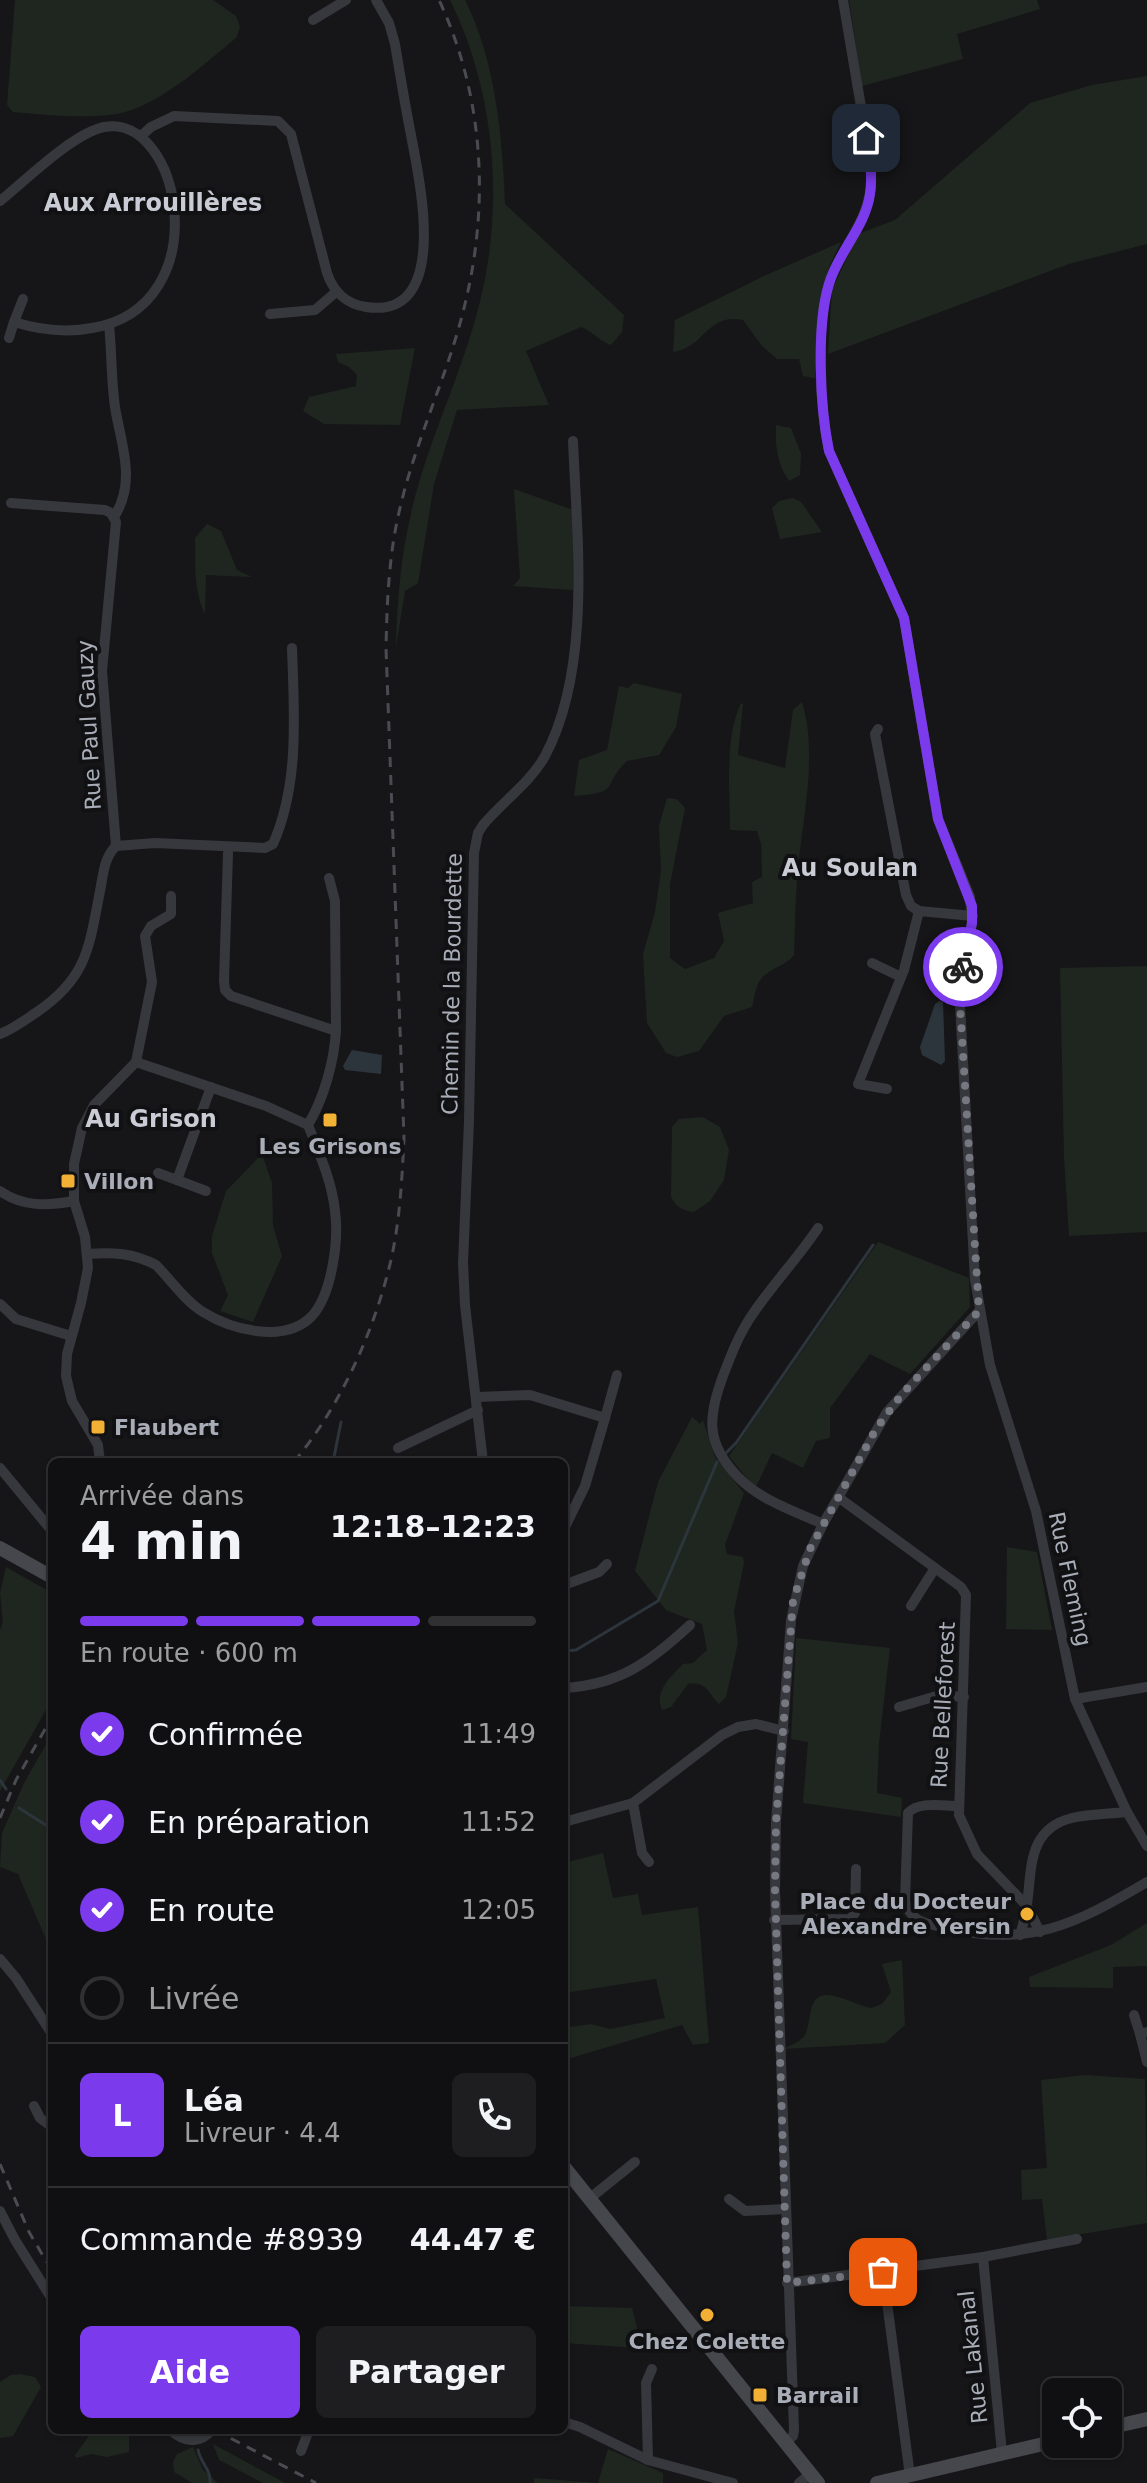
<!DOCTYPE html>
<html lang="fr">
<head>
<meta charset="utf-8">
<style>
  body { margin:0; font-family:"DejaVu Sans",sans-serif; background:#1e1e20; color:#f1f3f6; height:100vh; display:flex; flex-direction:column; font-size:30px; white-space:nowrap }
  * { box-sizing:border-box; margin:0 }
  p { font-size:26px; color:#9c9d9f }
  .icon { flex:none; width:44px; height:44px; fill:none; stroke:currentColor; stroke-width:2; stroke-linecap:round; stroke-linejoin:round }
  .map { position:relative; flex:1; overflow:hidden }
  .drawer { position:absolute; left:48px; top:1458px; width:520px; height:976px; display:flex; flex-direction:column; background:#101012; border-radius:12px; box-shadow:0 2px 6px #0004,0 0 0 2px #303032 }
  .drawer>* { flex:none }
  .tools { position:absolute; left:1042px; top:2378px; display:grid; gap:16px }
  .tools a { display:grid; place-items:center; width:80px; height:80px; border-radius:12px; background:#101012; box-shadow:0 2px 6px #0004,0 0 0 2px #303032; font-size:40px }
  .pin { position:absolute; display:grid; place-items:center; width:68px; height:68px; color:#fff; margin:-34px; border-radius:16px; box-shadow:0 4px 12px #0006 }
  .courier { position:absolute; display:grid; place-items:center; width:80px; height:80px; margin:-40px; border:6px solid #7c3aed; border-radius:50%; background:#fff; color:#222; box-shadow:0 2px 10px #0007 }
  .headline em { font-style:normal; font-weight:600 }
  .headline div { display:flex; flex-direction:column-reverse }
  .headline { display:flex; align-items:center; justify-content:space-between; height:136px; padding:0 32px }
  h1 { font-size:52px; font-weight:600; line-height:60px }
  .bar { display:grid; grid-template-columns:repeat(4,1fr); gap:12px 8px; align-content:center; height:96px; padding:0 32px }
  .bar i { height:10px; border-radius:6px; background:#303032 }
  .bar .on { background:#7c3aed }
  .bar p { grid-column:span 4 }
  .line { display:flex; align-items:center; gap:20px; padding:0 32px; border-top:2px solid #303032 }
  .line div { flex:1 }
  .round { display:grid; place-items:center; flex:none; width:84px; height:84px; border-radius:12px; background:#1e1e20 }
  ol { padding:0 32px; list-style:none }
  li { display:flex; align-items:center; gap:24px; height:88px }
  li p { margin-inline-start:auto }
  li .icon { padding:8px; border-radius:50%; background:#7c3aed; color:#fff; stroke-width:4 }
  li:last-child { color:#9c9d9f }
  li i { width:44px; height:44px; border:4px solid #303032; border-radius:50% }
  .cta { display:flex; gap:16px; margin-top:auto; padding:16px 32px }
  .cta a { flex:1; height:92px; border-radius:12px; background:#7c3aed; color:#fff; font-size:32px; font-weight:600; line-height:92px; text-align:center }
  .cta a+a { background:#1e1e20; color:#f1f3f6 }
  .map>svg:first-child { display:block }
  .green { fill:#1e261f }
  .water { fill:#2c353c }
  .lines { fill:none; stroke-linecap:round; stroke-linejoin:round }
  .stream { stroke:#2c353c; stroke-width:3 }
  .street { stroke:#37383d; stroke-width:10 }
  .secondary { stroke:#45474d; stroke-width:14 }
  .rail { stroke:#4a4c52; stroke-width:3; stroke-dasharray:10 8; stroke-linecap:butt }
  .done { stroke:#757880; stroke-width:8; stroke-dasharray:0 14.4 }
  .route { stroke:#7c3aed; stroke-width:10 }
  .poi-dot { fill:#f2b134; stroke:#111113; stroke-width:3 }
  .labels { text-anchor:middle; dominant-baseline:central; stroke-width:8; stroke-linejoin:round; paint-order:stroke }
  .street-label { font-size:22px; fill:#a8adb8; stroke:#111113 }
  .poi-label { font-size:22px; font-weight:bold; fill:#a8adb8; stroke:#111113; text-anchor:start }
  .neighbourhood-label { font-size:24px; font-weight:bold; fill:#c9ccd4; stroke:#111113 }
</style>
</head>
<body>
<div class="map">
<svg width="1147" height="2483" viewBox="0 0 1147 2483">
  <rect width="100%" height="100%" fill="#161618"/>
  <g class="green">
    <path d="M15,0h198l23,16 4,11 -4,11c-32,26 -78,69 -119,76 -34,5 -70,1 -104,-2l-6,-7z"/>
    <path d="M450,0h15c30,58 38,140 40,204l119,111 -2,17 -11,13c-13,-4 -18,-14 -30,-18l-55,24 23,54 -92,5 -23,74 -16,99 -13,8 -9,56c1,-47 5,-92 16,-138 16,-67 47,-129 65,-196 28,-101 20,-218 -27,-313z"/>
    <path d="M849,0h188l3,9 -83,25 6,25 -101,27z"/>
    <path d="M1147,76v168l-78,20 -241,90 4,-64 26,-56 37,-14 135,-117 62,-18z"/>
    <path d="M841,242c-26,51 -25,80 -26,136l-12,-2 -4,-17h-22l-15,-13 -19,-26c-37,-7 -38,28 -70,32l2,-32 89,-44z"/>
    <path d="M415,348l-15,77 -76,-1 -21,-13 6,-14 47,-11 1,-11 -8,-8 -11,-5 -2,-8z"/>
    <path d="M776,425l15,3 10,26 -1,21 -11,6c-12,-17 -14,-35 -13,-56z"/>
    <path d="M514,489l59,21v80l-60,-4 7,-8z"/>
    <path d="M793,498l8,4 21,30 -42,7 -8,-31 7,-7z"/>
    <path d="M207,524l14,7 16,39 15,7 -46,-2 -1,39c-12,-25 -9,-49 -10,-76z"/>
    <path d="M634,683l48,11 -6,33 -17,28 -32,6c-26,25 -5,32 -53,35l5,-36 28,-10 12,-64 9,2z"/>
    <path d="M802,702c17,54 -1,122 -5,178 -2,25 -2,50 -3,75 -10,13 -27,13 -35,27 -4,7 -5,18 -7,25l-28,9 -25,35 -22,6 -11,-4 -19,-30 -4,-69 12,-42 6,-41 -2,-45 8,-28 10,1 8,9 -15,76v74l15,11 29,-11 10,-17 -6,-28 35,-10 -1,-21 10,-5 -1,-33 -4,-13 -27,-1c0,-37 -6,-92 11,-127l2,1 -5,51 47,13 8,-58z"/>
    <path d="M1147,966v266l-78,4 -5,-79 -4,-189z"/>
    <path d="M703,1117l17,10 9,23 -5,30 -14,21 -16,11c-12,-2 -19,-5 -23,-16l1,-69 7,-8z"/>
    <path d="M262,1154l10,29 1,42 9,31 -29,66 -33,-11 8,-16 -16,-42v-17l14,-45z"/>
    <path d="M878,1242l91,36 1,29 -60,67 -40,-20 -40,54v30l-14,3 -13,27 -31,-15 -16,34 -8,-7 -19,-24z"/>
    <path d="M692,1417l8,7 3,-4 12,37 29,36 -19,52 2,9 16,3 1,6 -10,48 4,32 -12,54 -7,7c-11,-10 -11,-23 -31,-20l-17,23 -9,3c-8,-20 9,-33 21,-46l10,-1 14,-13 -5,-26 -36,-14 -31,-39 23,-89z"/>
    <path d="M1007,1547l30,5 15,78 -46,-1z"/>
    <path d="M6,1567l46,26v106l-52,92v-161l3,-8 -3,-29z"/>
    <path d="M796,1638l94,10 -11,96 -2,49 25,5 -1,19 -98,-14 5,-61 -17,-3z"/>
    <path d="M52,1734v219l-34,-79 -18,-7 2,-34 22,-50z"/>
    <path d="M603,1853l10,45 25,-4 4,21 56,-8 11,136 -16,2 -11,-20 -118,35v-32l27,-4 19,5 55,-11 -9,-39 -92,14v-130z"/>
    <path d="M1147,1923v43l-34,1v21l-83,-1 -1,-10 82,-32z"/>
    <path d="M902,1960l3,65 -20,18 -102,6c8,-4 17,-7 22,-14 7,-12 1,-41 23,-40 14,1 28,10 43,13l11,-4 9,-12 -9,-28z"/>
    <path d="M1085,2075l60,4 2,144 -100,17 -5,-41 -20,1 -1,-30 26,-2 -6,-88z"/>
    <path d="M564,2306l68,2 6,24v16l-74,-5z"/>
    <path d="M20,2374l15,3 6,10 -28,49 -13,2v-56l11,-7z"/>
    <path d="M89,2430h35l5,4v18l-22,5 -16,-3 -15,4 -1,-3 14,-19z"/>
    <path d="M213,2444l72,39h-22l-44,-23z"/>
    <path d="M193,2447l10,23 15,13h-26l-18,-11 -1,-10 4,-8z"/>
    <path d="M608,2449l55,24v10h-129v-5l64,5z"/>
  </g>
  <g class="water">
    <path d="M939,1001l4,1 2,59 -4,4 -19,-10 -2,-8 15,-43z"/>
    <path d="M352,1050l30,5 -1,19 -36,-4 -2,-4z"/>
  </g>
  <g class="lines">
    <g class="stream">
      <path d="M726,1453l10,-10 137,-198"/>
      <path d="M333,1462l8,-40"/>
      <path d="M564,1651l12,-1 82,-49 59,-139"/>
      <path d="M0,1780l6,9"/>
      <path d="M19,1808l33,21"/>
      <path d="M198,2450c3,14 13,19 12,33"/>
    </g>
    <g class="street">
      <path d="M843,0l28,166c0,10 1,21 -2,31 -6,30 -28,54 -39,83 -15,41 -10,128 -1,171l75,167 34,201 32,78 2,26 -11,54 -1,28 15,275 15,85 46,146 39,188 52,113 20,34"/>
      <path d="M313,20l33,-20"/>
      <path d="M141,136l10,-9 23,-11 104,5 13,13 36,139c6,18 19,31 39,34 86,13 53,-128 45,-172 -6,-30 -11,-61 -16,-91l-6,-21 -13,-23"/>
      <path d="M0,201c26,-21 72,-67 104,-74 77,-15 115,180 -12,201 -26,5 -52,2 -78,-6l-5,16"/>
      <path d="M270,314l45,-4 21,-18"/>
      <path d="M14,322l9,-23"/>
      <path d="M109,325c3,27 2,55 6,82 6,38 22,74 -1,110"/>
      <path d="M11,503l94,7 6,3 5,9 -14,149 14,175"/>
      <path d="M878,729l-3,5 31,161 5,11 8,5"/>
      <path d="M228,853l-4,128 1,9 6,6 105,35c-2,31 -12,67 -28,94"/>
      <path d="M329,878l6,23 1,130"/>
      <path d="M872,963l29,14"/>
      <path d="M0,1034c13,-5 25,-14 37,-22 50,-34 52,-64 63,-121 3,-15 4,-34 16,-45l39,-3 110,5 8,-4c27,-61 21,-132 19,-196"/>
      <path d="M136,1062l130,44 42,19"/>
      <path d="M887,1089l-29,-5 46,-114 15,-59 54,5"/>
      <path d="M158,1173l19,7 34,-93"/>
      <path d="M177,1180l29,11"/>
      <path d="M0,1191c23,16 47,15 74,10"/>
      <path d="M818,1228c-20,30 -46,57 -66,87 -13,19 -21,40 -29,61 -15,40 -18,67 15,101 22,23 56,34 85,47"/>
      <path d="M88,1254c25,-2 45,-1 68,11 15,15 29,36 47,47 29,18 82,32 109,4 20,-22 27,-76 23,-105 -3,-30 -16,-58 -27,-86"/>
      <path d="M0,1304l16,15 55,17"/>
      <path d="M477,1397l53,-2 75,23 -20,68 -21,43"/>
      <path d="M605,1418l12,-43"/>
      <path d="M398,1448l80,-38"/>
      <path d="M100,1462l-2,-17 -26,-44 -6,-25 1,-22 14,-51 7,-35 -3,-31 -11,-36v-37l8,-36 12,-23 42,-43 16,-80 -7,-46 6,-10 20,-12v-18"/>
      <path d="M483,1462l-18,-157 -2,-42 6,-142 5,-268 4,-20 5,-8c19,-23 47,-42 62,-69 47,-88 32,-218 28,-315"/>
      <path d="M0,1468l52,63"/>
      <path d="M838,1497l123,90 5,8 -7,220 18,39 50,52 13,26"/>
      <path d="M564,1585l35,-13 8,-8"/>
      <path d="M911,1606l24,-38"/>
      <path d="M564,1688c55,-3 86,-26 126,-63"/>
      <path d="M1075,1699l72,-12"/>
      <path d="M899,1707l41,-12 24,2"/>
      <path d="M633,1803l9,50 7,9"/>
      <path d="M958,1806c-16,0 -39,-5 -50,7l-3,88c5,20 19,22 37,26 88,21 132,-2 205,-45"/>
      <path d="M564,1822l69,-19 89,-68 16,-8 18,-3 28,7"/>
      <path d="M774,1920l76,-1 5,-6 1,-44"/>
      <path d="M1020,1935c3,-10 6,-20 7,-31 5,-34 0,-75 45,-86 17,-4 37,-4 55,-6"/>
      <path d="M0,1959l16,19 36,56"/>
      <path d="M1134,2015l6,19"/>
      <path d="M1147,2032l-7,2 7,28"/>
      <path d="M34,2106l6,12 12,9"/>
      <path d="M589,2199l46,-37"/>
      <path d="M729,2199l16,12 40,-2"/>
      <path d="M0,2211l15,29 37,59"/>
      <path d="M983,2257l19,196"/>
      <path d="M883,2272l27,204"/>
      <path d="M787,2283l196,-26 94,-18"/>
      <path d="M564,2422l16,5 68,33 85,23"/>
      <path d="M170,2430c14,12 29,15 42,0"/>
      <path d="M786,2442l7,-6 1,-6 -19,-539 1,-69 15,-202 12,-54 20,-42 64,-112 92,-101"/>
      <path d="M301,2451l8,-21"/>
      <path d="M648,2460l-2,-77 6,-14"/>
      <path d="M799,2483l12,-10"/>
    </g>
    <g class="secondary">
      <path d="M0,1548l52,29"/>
      <path d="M564,2167l254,316"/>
      <path d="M1108,2428l39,-9"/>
      <path d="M877,2483l179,-42"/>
    </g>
    <g class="rail">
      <path d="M294,1462c47,-57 80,-130 97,-202 9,-40 11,-81 13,-122l-18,-490c1,-49 3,-97 15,-144 16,-67 47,-130 63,-196 26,-103 20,-212 -25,-308"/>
      <path d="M0,1818l16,-38 36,-63"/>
      <path d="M0,2164l29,68 23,39"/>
      <path d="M215,2430l101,53"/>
    </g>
  </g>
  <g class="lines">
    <path class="done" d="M883,2272l-96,11 -12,-392 1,-69 17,-221 17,-52 66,-120 26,-35 77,-83 -19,-306 3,-38"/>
    <path class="route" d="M866,138c3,18 7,37 4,56 -4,32 -32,58 -41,90 -13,43 -9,123 0,167l75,167 34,201 34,87v17l-9,44"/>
  </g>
  <g class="poi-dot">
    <rect x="322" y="1112" width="16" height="16" rx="4"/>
    <rect x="60" y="1173" width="16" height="16" rx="4"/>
    <rect x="90" y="1419" width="16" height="16" rx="4"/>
    <circle cx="1027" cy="1914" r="8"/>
    <circle cx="707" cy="2315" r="8"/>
    <rect x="752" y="2387" width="16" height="16" rx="4"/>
  </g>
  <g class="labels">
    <g class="street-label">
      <text transform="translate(89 725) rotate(-93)">Rue Paul Gauzy</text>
      <text transform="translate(452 984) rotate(-89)">Chemin de la Bourdette</text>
      <text transform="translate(1070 1579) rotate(78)">Rue Fleming</text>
      <text transform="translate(943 1705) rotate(-87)">Rue Belleforest</text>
      <text transform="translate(973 2357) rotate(-96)">Rue Lakanal</text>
    </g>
    <g class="poi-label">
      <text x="330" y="1146" text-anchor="middle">Les Grisons</text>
      <text x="84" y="1181">Villon</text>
      <text x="114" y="1427">Flaubert</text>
      <text x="1011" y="1901" text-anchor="end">Place du Docteur<tspan x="1011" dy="25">Alexandre Yersin</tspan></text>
      <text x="707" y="2341" text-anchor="middle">Chez Colette</text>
      <text x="776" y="2395">Barrail</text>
    </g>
    <g class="neighbourhood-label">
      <text x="153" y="203">Aux Arrouillères</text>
      <text x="850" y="868">Au Soulan</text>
      <text x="151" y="1119">Au Grison</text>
    </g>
  </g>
</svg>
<div class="tools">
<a><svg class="icon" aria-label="locate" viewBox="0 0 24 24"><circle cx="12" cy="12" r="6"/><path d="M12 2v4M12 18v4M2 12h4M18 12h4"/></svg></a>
</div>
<div class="pin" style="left:883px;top:2272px;background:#ea580c"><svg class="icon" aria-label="bag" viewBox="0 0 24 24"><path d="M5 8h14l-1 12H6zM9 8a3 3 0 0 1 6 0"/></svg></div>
<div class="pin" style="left:866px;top:138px;background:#1f2937"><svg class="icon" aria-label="home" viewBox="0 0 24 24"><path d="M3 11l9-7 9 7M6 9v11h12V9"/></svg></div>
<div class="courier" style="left:963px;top:967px"><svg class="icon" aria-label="bike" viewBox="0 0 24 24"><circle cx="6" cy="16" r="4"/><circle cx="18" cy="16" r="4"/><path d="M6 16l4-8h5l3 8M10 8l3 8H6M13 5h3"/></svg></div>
<section class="drawer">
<div class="headline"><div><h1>4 min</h1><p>Arrivée dans</p></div><em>12:18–12:23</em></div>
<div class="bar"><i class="on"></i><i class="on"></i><i class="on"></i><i></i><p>En route · 600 m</p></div>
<ol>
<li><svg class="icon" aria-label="check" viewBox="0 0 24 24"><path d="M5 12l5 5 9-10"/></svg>Confirmée<p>11:49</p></li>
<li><svg class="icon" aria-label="check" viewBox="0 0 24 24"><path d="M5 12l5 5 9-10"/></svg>En préparation<p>11:52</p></li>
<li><svg class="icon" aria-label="check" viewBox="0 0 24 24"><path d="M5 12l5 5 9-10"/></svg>En route<p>12:05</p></li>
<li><i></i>Livrée</li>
</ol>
<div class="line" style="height:144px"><b class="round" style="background:#7c3aed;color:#fff">L</b><div><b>Léa</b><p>Livreur · 4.4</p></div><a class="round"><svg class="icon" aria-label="phone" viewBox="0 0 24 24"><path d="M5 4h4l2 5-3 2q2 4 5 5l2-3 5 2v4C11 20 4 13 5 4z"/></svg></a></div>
<div class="line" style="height:104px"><div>Commande #8939</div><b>44.47 €</b></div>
<div class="cta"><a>Aide</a><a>Partager</a></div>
</section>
</div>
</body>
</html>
